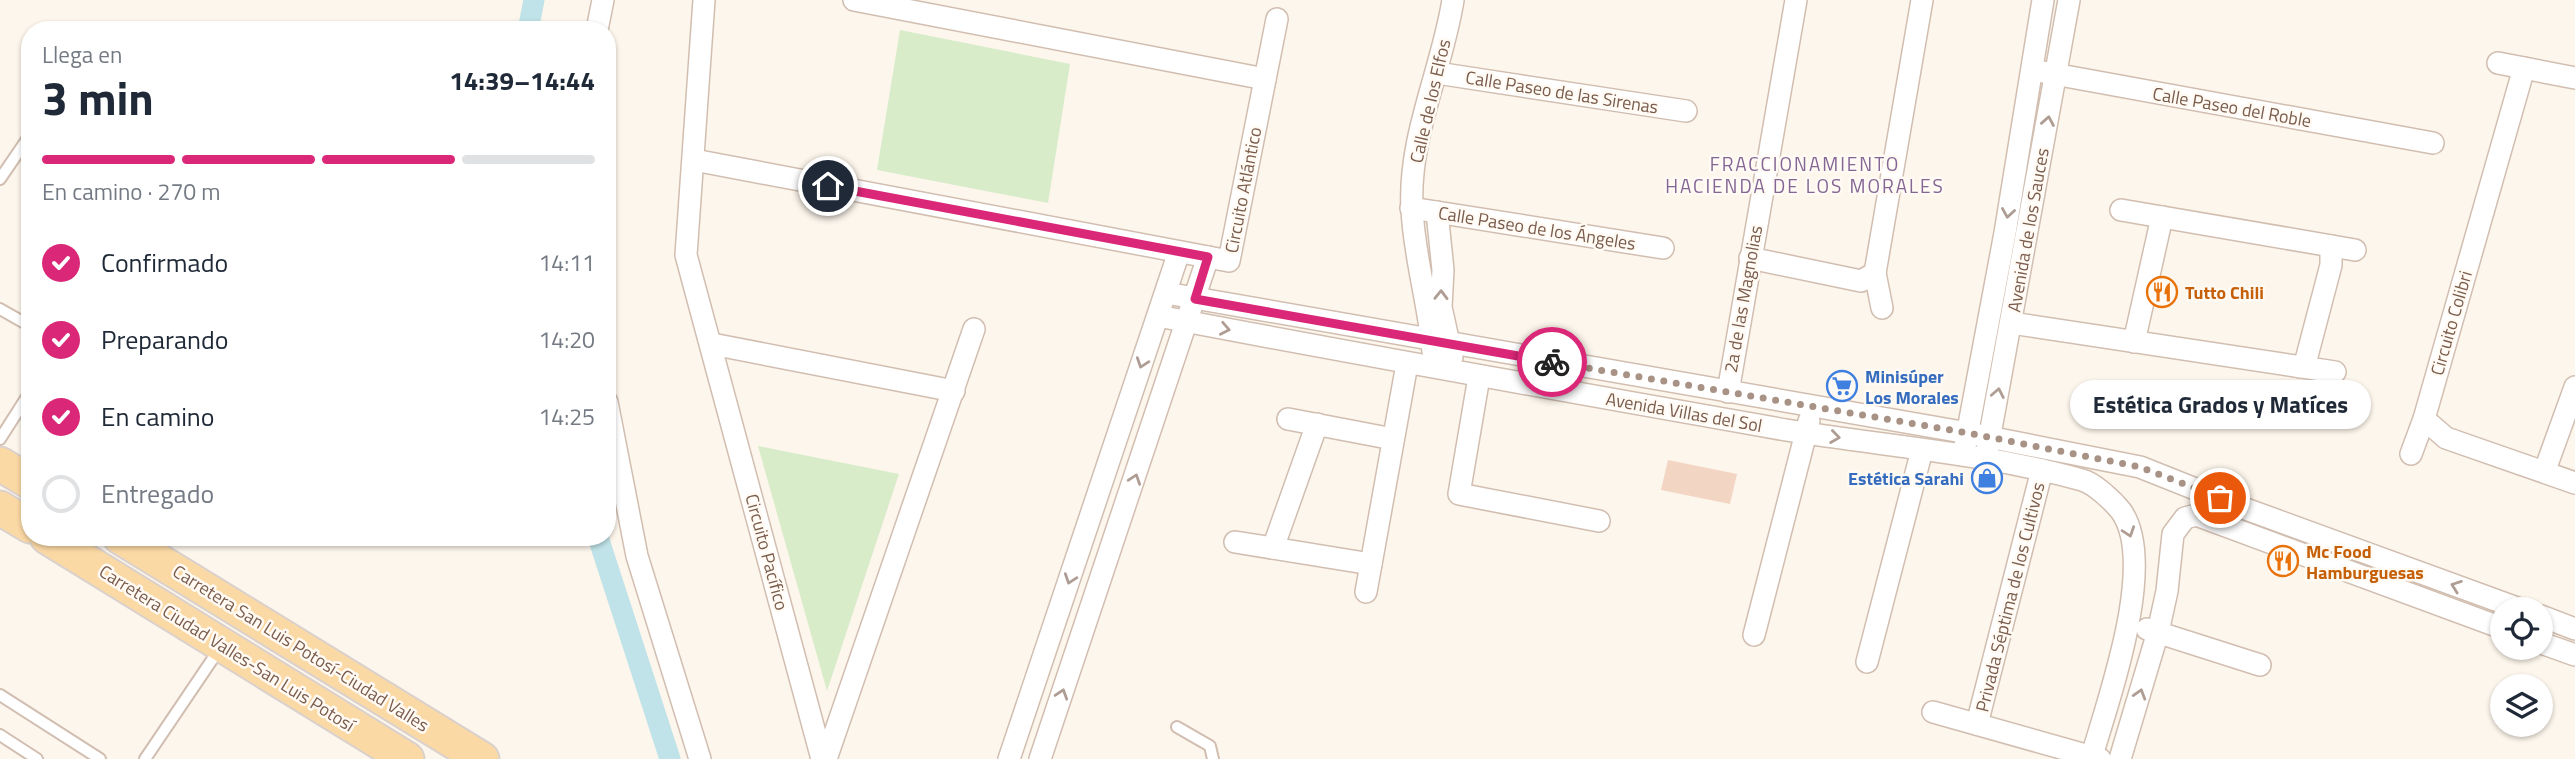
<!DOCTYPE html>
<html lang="es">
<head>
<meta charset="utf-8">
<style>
  body { margin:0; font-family:"Titillium Web",sans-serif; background:#f2f2f3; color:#1f2937; height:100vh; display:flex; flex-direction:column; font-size:26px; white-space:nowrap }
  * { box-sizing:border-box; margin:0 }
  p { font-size:23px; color:#747a83 }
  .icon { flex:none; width:38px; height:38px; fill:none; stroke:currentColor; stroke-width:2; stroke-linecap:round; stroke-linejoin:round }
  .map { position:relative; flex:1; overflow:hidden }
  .drawer { position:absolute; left:21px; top:21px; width:595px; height:525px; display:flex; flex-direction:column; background:#fff; border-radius:28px; box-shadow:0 2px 5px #0004 }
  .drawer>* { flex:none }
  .fabs { position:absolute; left:2490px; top:597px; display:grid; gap:14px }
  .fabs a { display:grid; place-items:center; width:63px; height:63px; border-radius:50%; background:#fff; box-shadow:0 2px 5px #0004; font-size:35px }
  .pin { position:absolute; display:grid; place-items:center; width:60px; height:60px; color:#fff; margin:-30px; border:4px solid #fff; border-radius:50%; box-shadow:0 2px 7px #0007 }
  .courier { position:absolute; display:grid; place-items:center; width:70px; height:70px; margin:-35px; border:5px solid #db2777; border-radius:50%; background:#fff; color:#222; box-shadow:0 2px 9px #0007 }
  .bubble { position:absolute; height:49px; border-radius:24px; background:#fff; box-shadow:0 2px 5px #0004; font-size:23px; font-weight:700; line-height:49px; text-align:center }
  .headline em { font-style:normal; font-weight:700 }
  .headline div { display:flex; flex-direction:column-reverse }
  .headline { display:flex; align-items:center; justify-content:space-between; height:119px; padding:0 21px }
  h1 { font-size:46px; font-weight:700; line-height:52px }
  .bar { display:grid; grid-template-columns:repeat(4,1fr); gap:10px 7px; align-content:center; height:84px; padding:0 21px }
  .bar i { height:9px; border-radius:5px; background:#e0e1e3 }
  .bar .current { background:#db2777 }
  .bar p { grid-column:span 4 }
  ol { padding:0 21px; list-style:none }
  li { display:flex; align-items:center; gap:21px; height:77px }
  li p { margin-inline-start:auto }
  li .icon { padding:7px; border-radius:50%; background:#db2777; color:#fff; stroke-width:4 }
  li:last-child { color:#747a83 }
  li i { width:38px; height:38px; border:4px solid #e0e1e3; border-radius:50% }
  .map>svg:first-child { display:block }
  .green { fill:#d8ecc9 }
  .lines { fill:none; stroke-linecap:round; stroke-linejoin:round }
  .canal { stroke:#bfe3e8; stroke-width:21 }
  .building { fill:#f3d5c3 }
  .service-casing { stroke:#d1beb0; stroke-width:14 }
  .minor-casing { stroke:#d1beb0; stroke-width:24 }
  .primary-casing { stroke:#dad1cd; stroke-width:37 }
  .service { stroke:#fff; stroke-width:10 }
  .minor { stroke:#fff; stroke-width:21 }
  .primary { stroke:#fbd9a5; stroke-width:33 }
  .oneway { stroke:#af9d94 }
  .done { stroke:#a89285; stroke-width:7; stroke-dasharray:0 12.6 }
  .route { stroke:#db2777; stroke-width:9 }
  .labels { text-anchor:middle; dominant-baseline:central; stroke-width:5; stroke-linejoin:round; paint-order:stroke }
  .street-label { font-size:18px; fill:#7a5c4d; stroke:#fffaf3 }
  .food-label { font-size:18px; font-weight:bold; fill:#c56008; stroke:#fffaf3; text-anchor:start }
  .shop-label { font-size:18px; font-weight:bold; fill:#366cbe; stroke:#fffaf3; text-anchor:start }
  .neighbourhood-label { font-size:19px; letter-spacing:2px; fill:#846695; stroke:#fffaf3 }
</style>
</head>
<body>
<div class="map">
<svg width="2575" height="759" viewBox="0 0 2575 759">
  <rect width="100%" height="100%" fill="#fdf6ec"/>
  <g class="green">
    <path d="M900,30l170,34 -22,139 -171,-33z"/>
    <path d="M758,446l141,28 -72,217z"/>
  </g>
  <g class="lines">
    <g class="canal">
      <path d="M528,30l6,-30"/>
      <path d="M598,537l72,222"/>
    </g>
  </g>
  <path class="building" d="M1668,460l69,14 -7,30 -69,-14z"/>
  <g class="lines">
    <g class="service-casing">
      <g id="service">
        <path d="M0,179l30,-44"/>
        <path d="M0,309l30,17"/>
        <path d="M0,439l30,-47"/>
        <path d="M0,695l100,64"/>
        <path d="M1177,727l33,19 3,13"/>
        <path d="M0,735l37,24"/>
        <path d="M145,759l75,-111"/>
      </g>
    </g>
    <g class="minor-casing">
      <g id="minor">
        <path d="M704,0l-18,255 136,504"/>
        <path d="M854,0l411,79"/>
        <path d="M597,30l6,-30"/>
        <path d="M2498,63l77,15"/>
        <path d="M2043,72l390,71"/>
        <path d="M1437,73l249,38"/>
        <path d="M694,160l535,101 48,-242"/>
        <path d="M1411,208l252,40"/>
        <path d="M2121,210l234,40"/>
        <path d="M1437,212l6,58 -2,37 11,50"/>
        <path d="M1750,258l111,23 14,-8 47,-273"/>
        <path d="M1875,273l7,35"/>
        <path d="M1166,293l802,140 172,34 103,41 277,101"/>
        <path d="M1158,316c209,40 418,77 628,114 98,16 200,23 296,50 12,3 31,21 39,31 37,52 -13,189 -30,248"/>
        <path d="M2011,323l324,49"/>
        <path d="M2134,342l28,-125"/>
        <path d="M712,344l242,47"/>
        <path d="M1433,352c-4,-48 -19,-95 -21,-143 -4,-72 30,-139 41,-209"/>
        <path d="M2300,367l6,-7 25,-95v-19"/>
        <path d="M1479,377l-20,117 140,27"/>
        <path d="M1728,392l68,-392"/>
        <path d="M607,402l30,154 63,203"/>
        <path d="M1288,419l105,20"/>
        <path d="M2424,419l22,19 129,45"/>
        <path d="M1965,446l40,-213 38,-233"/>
        <path d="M1987,451l82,-451"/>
        <path d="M2411,454l13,-35 100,-351"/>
        <path d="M2545,470l30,-83"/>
        <path d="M2196,515l306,113"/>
        <path d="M1235,542l136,22"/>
        <path d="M1273,548l44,-124"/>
        <path d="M1366,592l41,-228"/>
        <path d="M2541,616l34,13"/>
        <path d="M2147,629l113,36"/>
        <path d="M1754,635l55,-214"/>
        <path d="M2541,643l34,12"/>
        <path d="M1867,662l55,-212"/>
        <path d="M1933,712l167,47"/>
        <path d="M1977,724l65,-254"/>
        <path d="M826,759l148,-430"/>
        <path d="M1009,759l170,-507"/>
        <path d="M1040,759l168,-502"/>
        <path d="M2120,759l38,-127 9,-41 6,-57 12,-16 11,-3"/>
      </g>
    </g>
    <g class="primary-casing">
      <g id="primary">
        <path d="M0,464l30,18"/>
        <path d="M0,508l30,18"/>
        <path d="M47,537l360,222"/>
        <path d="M120,537l362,222"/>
      </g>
    </g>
    <use href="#service" class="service"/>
    <use href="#minor" class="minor"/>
    <use href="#primary" class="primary"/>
  </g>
  <defs><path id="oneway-chevron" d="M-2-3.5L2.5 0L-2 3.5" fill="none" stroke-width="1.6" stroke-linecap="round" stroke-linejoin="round" transform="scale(1.75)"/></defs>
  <g class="oneway">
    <use href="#oneway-chevron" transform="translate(2048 121) rotate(-80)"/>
    <use href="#oneway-chevron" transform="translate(2008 213) rotate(99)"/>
    <use href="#oneway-chevron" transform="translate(1441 295) rotate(-89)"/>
    <use href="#oneway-chevron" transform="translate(1225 329) rotate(11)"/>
    <use href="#oneway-chevron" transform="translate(1142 363) rotate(109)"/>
    <use href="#oneway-chevron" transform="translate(1998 393) rotate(-79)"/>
    <use href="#oneway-chevron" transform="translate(1835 437) rotate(8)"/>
    <use href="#oneway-chevron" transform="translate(1135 479) rotate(-71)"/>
    <use href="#oneway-chevron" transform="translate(2129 532) rotate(71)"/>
    <use href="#oneway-chevron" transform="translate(1070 579) rotate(109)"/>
    <use href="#oneway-chevron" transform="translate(2456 586) rotate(-160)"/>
    <use href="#oneway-chevron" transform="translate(1062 694) rotate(-72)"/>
    <use href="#oneway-chevron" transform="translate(2140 694) rotate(-73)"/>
  </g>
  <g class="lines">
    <path class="done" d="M1552,362l416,71 172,34 80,31"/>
    <path class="route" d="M828,186l380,71 -13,42 357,63"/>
  </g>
  <defs>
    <g id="restaurant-ring" transform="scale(1.575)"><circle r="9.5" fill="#fffaf3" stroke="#e8710a" stroke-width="1.5"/><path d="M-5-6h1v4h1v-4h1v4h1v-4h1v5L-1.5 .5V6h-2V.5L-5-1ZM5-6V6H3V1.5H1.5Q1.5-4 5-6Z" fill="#e8710a"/></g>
    <g id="supermarket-ring" transform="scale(1.575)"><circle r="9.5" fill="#fffaf3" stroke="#3f7fe0" stroke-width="1.5"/><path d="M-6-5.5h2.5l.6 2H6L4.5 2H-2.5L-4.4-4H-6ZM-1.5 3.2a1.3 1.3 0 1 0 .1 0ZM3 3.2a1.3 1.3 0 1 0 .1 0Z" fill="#3f7fe0"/></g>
    <g id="shop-ring" transform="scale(1.575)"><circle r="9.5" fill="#fffaf3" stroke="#3f7fe0" stroke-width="1.5"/><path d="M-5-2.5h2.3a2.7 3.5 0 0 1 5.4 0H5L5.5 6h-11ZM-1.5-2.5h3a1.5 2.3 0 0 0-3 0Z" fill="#3f7fe0"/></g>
  </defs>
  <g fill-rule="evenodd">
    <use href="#restaurant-ring" x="2162" y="292"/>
    <use href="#supermarket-ring" x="1842" y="386"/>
    <use href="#shop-ring" x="1987" y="478"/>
    <use href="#restaurant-ring" x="2283" y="561"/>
  </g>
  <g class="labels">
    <g class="street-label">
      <text transform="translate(1562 92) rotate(9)">Calle Paseo de las Sirenas</text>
      <text transform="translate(1430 101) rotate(-77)">Calle de los Elfos</text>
      <text transform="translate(2232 107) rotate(10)">Calle Paseo del Roble</text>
      <text transform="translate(1243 190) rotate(-79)">Circuito Atlántico</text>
      <text transform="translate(1537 228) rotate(9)">Calle Paseo de los Ángeles</text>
      <text transform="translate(2028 230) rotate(-80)">Avenida de los Sauces</text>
      <text transform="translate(1743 299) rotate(-80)">2a de las Magnolias</text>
      <text transform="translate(2451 323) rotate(-74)">Circuito Colibri</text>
      <text transform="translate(1684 412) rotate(10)">Avenida Villas del Sol</text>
      <text transform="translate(767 552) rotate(75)">Circuito Pacífico</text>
      <text transform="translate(2010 597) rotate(-76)">Privada Séptima de los Cultivos</text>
      <text transform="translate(227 648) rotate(32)">Carretera Ciudad Valles-San Luis Potosí</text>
      <text transform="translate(301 648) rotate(32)">Carretera San Luis Potosí-Ciudad Valles</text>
    </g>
    <g class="food-label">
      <text x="2185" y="292">Tutto Chili</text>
      <text x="2306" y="551">Mc Food<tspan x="2306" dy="21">Hamburguesas</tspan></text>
    </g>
    <g class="shop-label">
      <text x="1865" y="376">Minisúper<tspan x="1865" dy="21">Los Morales</tspan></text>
      <text x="1964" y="478" text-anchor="end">Estética Sarahi</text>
    </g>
    <g class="neighbourhood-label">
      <text x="1805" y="163">FRACCIONAMIENTO<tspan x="1805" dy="22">HACIENDA DE LOS MORALES</tspan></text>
    </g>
  </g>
</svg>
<div class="fabs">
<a><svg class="icon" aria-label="locate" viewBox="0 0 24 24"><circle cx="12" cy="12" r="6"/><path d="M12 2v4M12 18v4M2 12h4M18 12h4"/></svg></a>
<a><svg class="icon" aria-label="layers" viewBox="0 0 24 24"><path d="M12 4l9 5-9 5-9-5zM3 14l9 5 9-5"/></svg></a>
</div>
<div class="pin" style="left:2220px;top:498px;background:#ea580c"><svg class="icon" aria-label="bag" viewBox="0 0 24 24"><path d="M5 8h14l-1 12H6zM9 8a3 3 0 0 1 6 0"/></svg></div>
<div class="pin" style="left:828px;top:186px;background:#1f2937"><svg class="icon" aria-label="home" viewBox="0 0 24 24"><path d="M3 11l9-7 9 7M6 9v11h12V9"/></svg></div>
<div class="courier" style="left:1552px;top:362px"><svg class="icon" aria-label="bike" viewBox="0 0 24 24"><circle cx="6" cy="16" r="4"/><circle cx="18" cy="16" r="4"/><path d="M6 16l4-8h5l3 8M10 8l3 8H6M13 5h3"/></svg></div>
<div class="bubble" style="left:2070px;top:380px;width:301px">Estética Grados y Matíces</div>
<section class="drawer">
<div class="headline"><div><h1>3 min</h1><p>Llega en</p></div><em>14:39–14:44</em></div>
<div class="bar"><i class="current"></i><i class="current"></i><i class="current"></i><i></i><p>En camino · 270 m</p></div>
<ol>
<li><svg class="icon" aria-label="check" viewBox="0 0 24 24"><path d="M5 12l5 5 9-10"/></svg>Confirmado<p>14:11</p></li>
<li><svg class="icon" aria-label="check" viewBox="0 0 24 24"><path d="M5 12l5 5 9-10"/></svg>Preparando<p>14:20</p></li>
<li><svg class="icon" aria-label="check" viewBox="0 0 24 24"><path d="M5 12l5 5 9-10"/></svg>En camino<p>14:25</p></li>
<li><i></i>Entregado</li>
</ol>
</section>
</div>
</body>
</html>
